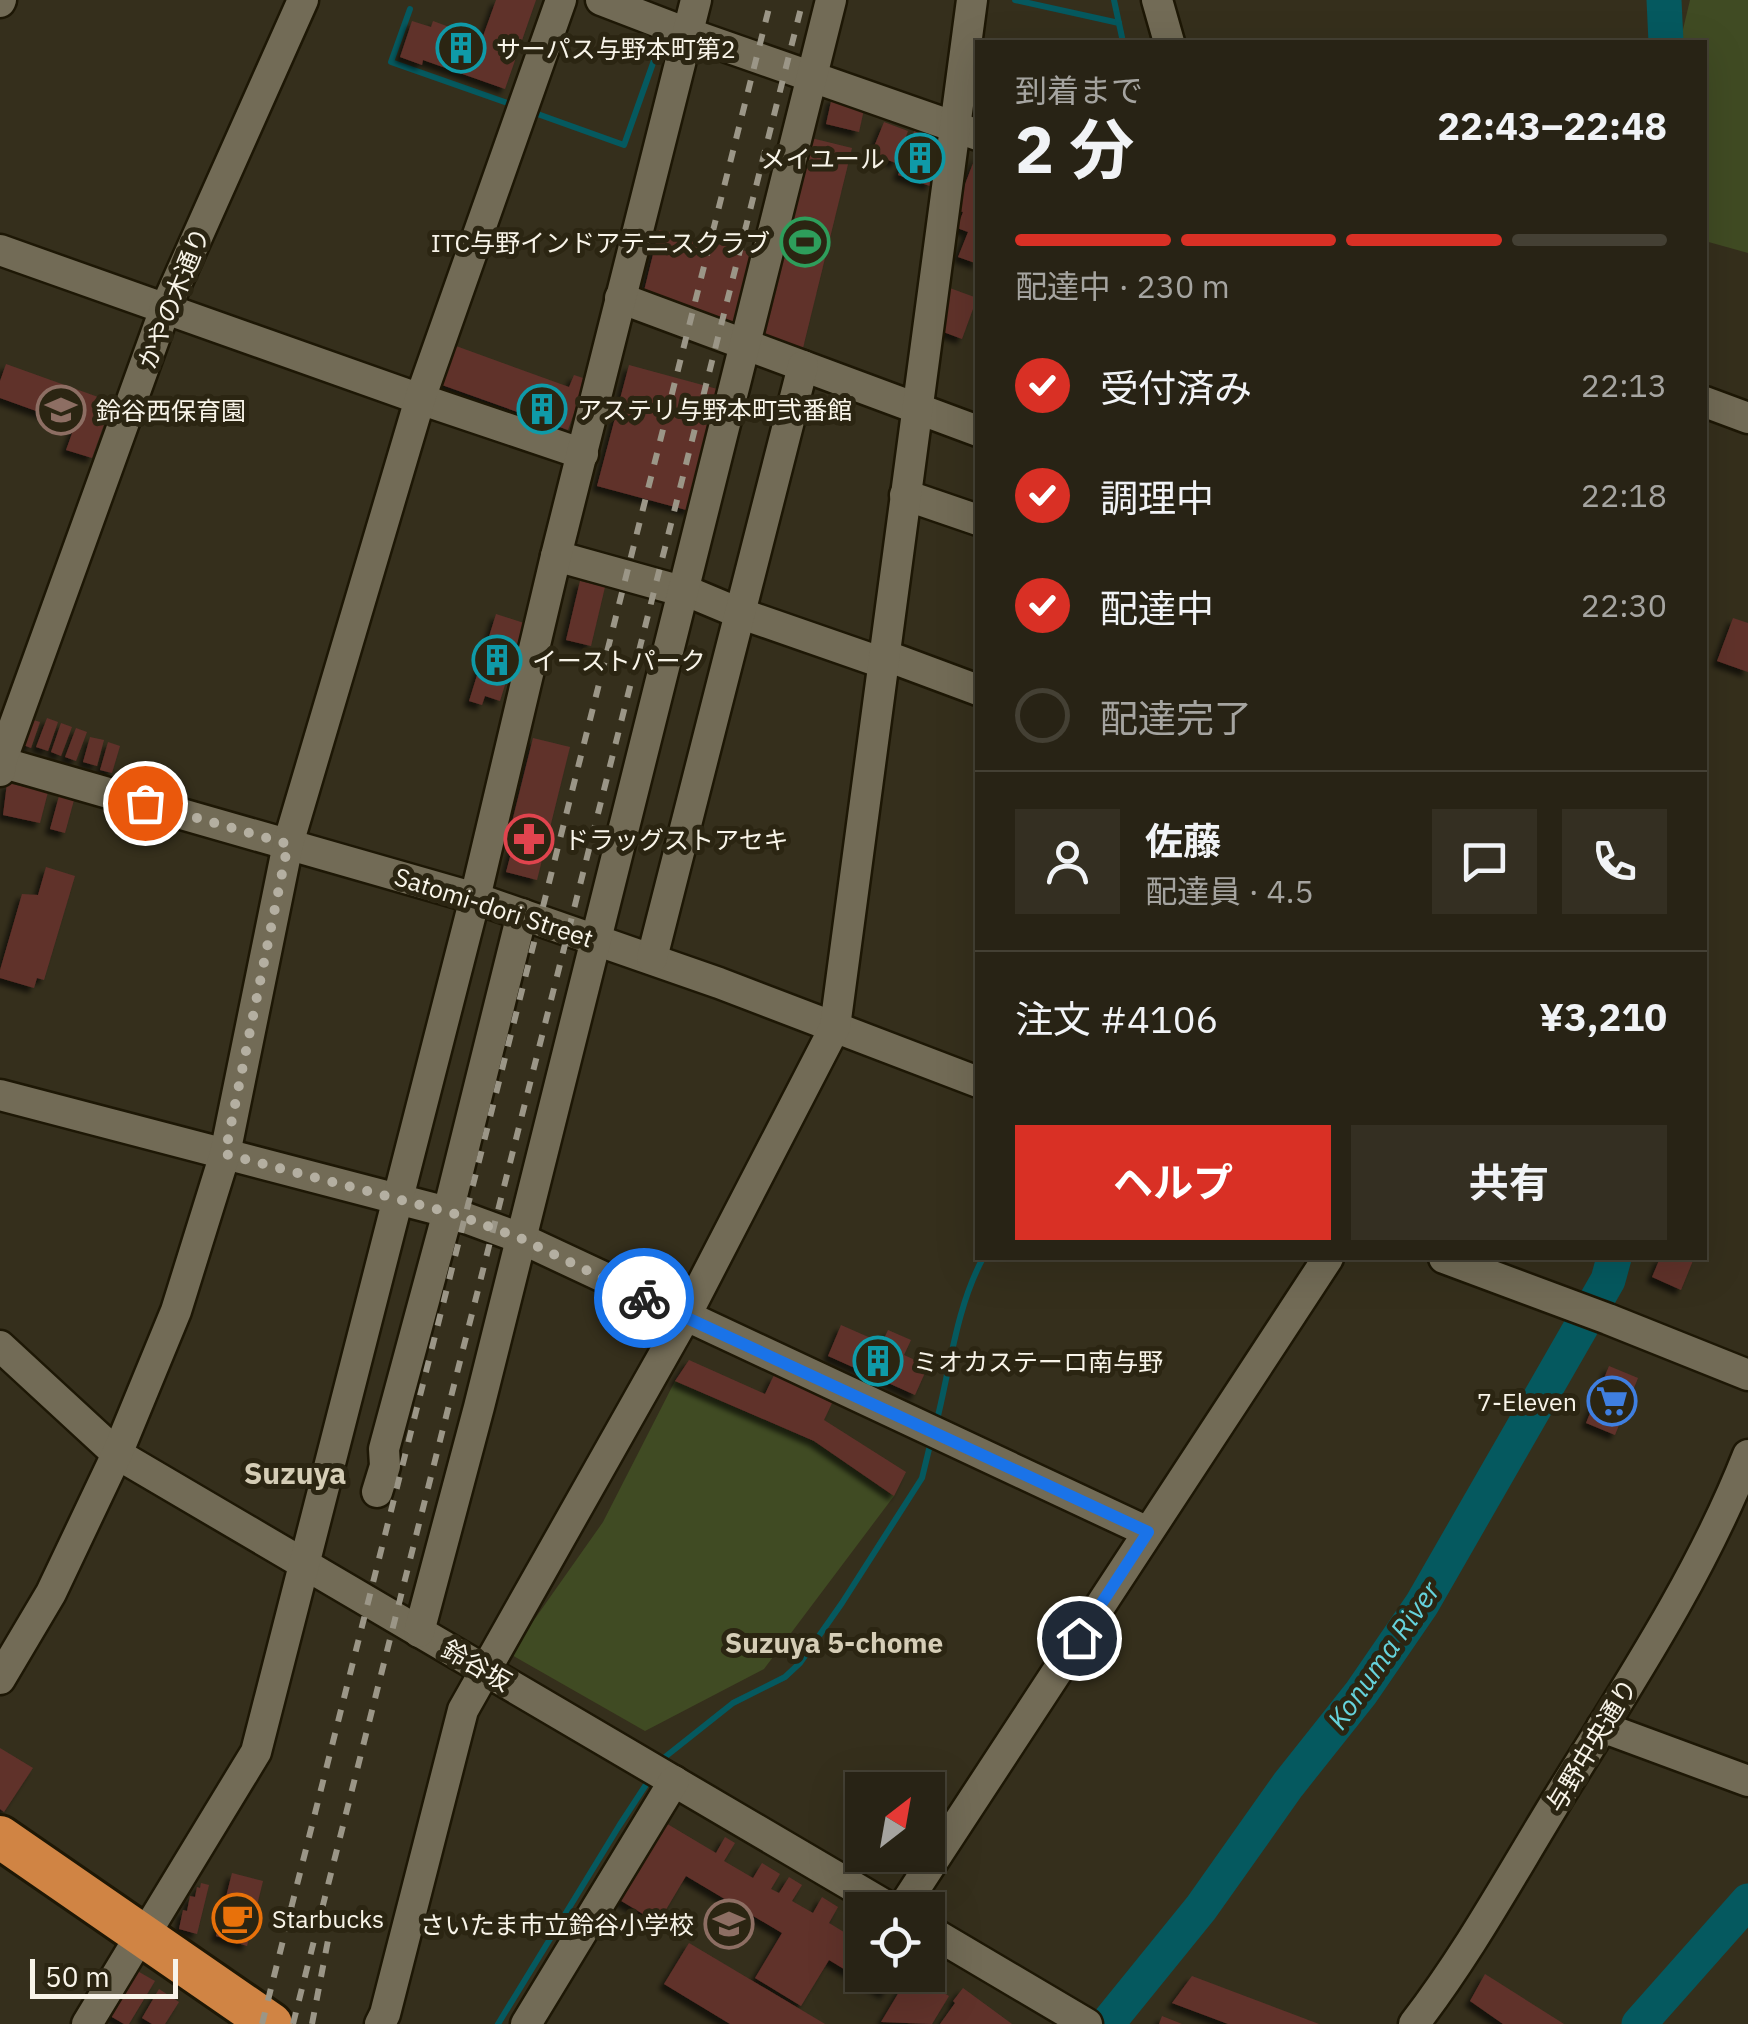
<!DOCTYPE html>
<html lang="ja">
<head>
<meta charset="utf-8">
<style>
  body { margin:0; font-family:"IBM Plex Sans","Noto Sans JP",sans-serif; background:#342f22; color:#f1f3f6; height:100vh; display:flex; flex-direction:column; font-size:38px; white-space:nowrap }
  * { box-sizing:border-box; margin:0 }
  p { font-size:32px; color:#a5a4a0 }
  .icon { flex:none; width:55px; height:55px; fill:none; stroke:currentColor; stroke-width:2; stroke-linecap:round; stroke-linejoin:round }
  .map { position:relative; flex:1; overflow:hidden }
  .drawer { position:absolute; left:975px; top:40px; width:732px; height:1220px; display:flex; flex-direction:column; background:#282315; border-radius:0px; box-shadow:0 10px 40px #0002,0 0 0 2px #444034 }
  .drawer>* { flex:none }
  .needle { width:65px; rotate:31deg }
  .tools { position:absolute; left:845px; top:1772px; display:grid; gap:20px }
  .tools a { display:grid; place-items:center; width:100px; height:100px; border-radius:0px; background:#282315; box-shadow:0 10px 40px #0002,0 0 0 2px #444034; font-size:50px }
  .scale { position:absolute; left:30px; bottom:25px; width:148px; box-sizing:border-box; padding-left:10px; border:5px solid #f8f4e9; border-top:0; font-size:28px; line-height:35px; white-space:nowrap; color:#f8f4e9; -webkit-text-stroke:8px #2b2512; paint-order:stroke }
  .pin { position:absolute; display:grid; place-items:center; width:85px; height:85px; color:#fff; margin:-42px; border:5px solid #fff; border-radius:50%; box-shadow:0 2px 10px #0007 }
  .courier { position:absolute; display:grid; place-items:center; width:100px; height:100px; margin:-50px; border:8px solid #1a73e8; border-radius:50%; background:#fff; color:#222; box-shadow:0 2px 12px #0007 }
  .summary em { font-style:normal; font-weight:700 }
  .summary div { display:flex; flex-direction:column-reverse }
  .summary { display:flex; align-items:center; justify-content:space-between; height:170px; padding:0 40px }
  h1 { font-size:65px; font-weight:700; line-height:75px }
  .bar { display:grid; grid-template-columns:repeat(4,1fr); gap:15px 10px; align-content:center; height:120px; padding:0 40px }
  .bar i { height:12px; border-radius:8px; background:#444034 }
  .bar .current { background:#d93025 }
  .bar p { grid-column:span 4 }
  .line { display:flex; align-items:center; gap:25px; padding:0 40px; border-top:2px solid #444034 }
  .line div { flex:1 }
  .round { display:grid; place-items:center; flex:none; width:105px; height:105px; border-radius:0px; background:#342f22 }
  ol { padding:0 40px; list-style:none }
  li { display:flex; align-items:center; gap:30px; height:110px }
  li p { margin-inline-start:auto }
  li .icon { padding:10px; border-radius:50%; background:#d93025; color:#fff; stroke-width:4 }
  li:last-child { color:#a5a4a0 }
  li i { width:55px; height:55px; border:5px solid #444034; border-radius:50% }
  .button { display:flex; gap:20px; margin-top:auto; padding:20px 40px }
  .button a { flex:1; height:115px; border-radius:0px; background:#d93025; color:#fff; font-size:40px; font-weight:700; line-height:115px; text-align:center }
  .button a+a { background:#342f22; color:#f1f3f6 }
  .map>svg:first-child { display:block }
  .green { fill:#404b23 }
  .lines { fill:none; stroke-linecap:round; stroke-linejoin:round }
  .stream { stroke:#05595f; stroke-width:6 }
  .river { stroke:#05595f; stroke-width:35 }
  .building { fill:#61312b; filter:url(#shadow) }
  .minor-casing { stroke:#1d1705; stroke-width:35 }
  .highway-casing { stroke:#1d1705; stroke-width:48 }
  .minor { stroke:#726b56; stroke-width:30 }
  .highway { stroke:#d08444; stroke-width:42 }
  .rail { stroke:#9b9687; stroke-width:6; stroke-dasharray:12 12; stroke-linecap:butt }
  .done { stroke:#b4afa1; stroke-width:10; stroke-dasharray:0 18 }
  .route { stroke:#1a73e8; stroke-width:12 }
  .labels { text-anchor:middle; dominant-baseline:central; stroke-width:10; stroke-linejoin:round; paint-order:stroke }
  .poi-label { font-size:25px; fill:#f8f4e9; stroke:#2b2512; text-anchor:start }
  .street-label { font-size:25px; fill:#f8f4e9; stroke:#2b2512 }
  .neighbourhood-label { font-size:28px; font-weight:bold; fill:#d5cdb6; stroke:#2b2512 }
  .water-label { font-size:28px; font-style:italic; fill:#66d3dc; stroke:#2b2512 }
  .quarter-label { font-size:30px; font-weight:bold; fill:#d5cdb6; stroke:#2b2512 }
</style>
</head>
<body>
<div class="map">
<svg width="1748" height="2024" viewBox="0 0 1748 2024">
  <defs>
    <filter id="shadow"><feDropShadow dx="-5" dy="5" stdDeviation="2.5" flood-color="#0009"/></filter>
  </defs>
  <rect width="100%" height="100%" fill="#352f1c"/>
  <g class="green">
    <path d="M1690,0h58v253l-43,-12v-199h-25z"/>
    <path d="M675,1381l139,60 80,55 -130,173 -119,62 -135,-77 93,-132z"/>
  </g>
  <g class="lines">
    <g class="stream">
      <path d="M1015,0l104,23"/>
      <path d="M1114,0l9,42"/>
      <path d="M410,9l-19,53 125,44"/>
      <path d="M532,112l92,33 39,-110"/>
      <path d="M936,1424c14,-55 20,-116 47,-166"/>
      <path d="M661,1763l4,-6 68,-54 52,-26 15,-14 42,-60 80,-125 9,-37"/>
      <path d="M498,2024l121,-198 32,-49"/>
    </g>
    <g class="river">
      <path d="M1664,0l2,42"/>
      <path d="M1107,2024l94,-116 87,-123 73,-92 61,-89 186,-324 6,-22"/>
      <path d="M1639,2024l109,-123"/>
    </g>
  </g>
  <g class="building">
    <path d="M496,0h40l-31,89 -82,-29 -1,5 -22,-8 12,-36 19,6 2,-6 49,18z"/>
    <path d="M832,97l33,8 -6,27 -33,-8z"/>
    <path d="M884,122l24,9 -12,32 -25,-9z"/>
    <path d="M915,129l25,9 -7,19 3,1 -5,15 4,1 -5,12 -32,-11z"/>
    <path d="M807,137l45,11 -49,200 -45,-12z"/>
    <path d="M977,153l1,111 -20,-7 10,-25 -11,-4 6,-16 -8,-2z"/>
    <path d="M659,230l95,23 -17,70 -95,-24z"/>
    <path d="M947,287l30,11 -15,41 -24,-9z"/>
    <path d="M456,346l113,41 5,-12 12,4 -18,51 -126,-45z"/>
    <path d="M6,364l106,38 -20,56 -26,-8 9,-25 -75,-27v-17z"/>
    <path d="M629,365l92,25 -31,121 -93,-25z"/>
    <path d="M580,581l25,6 -14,59 -25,-6z"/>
    <path d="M496,614l28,9 -24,78 -15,-5 -3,9 -13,-4z"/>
    <path d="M1733,618l15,5v49l-31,-11z"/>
    <path d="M27,718l13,4 -9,26 -13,-5z"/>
    <path d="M47,718l11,4 -10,29 -12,-4z"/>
    <path d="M61,723l11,4 -11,29 -10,-4z"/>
    <path d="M76,728l11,4 -11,29 -11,-4z"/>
    <path d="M90,737l14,3 -7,26 -14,-4z"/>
    <path d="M533,738l37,9 -33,133 -31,-8 13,-49 -7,-1z"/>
    <path d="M108,742l12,4 -8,27 -12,-3z"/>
    <path d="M7,783l41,9 -8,31 -37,-8z"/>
    <path d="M59,796l15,4 -9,33 -15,-4z"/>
    <path d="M46,867l29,9 -31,104 -7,-2 -3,10 -34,-10v-8l22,-76 16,1z"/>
    <path d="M1660,1258h34l-13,32 -29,-13z"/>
    <path d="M841,1325l41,18 6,-13 23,10 -7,15 24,11 -13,29 -87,-39z"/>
    <path d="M689,1360l76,34 9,-19 58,28 -8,17 82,52 -12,24 -80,-55 -139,-60z"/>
    <path d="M1609,1366l29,12 -23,57 -29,-12z"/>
    <path d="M0,1748l33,20 -29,44 -4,-3z"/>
    <path d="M664,1822l52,31 9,-16 10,6 -11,18 29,17 9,-15 18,11 -9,15 8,4 10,-16 13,8 -10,16 21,12 9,-16 16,10 -9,16 33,20v32h52l35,21 -17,28 -51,-2 24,-40 -9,-5 -11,17 -56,-34 -28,46 -46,-28 27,-45 -96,-57 -28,47 -40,-24z"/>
    <path d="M232,1873l31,8 -16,65 -31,-10z"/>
    <path d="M201,1883l8,2 -12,49 -18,-5 4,-19 4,1 3,-15 5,1 2,-10 3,1z"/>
    <path d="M689,1943l136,81h-95l-66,-40z"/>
    <path d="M132,1968l23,13 -26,43h-5l-19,-11z"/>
    <path d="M1485,1974l79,50h-61l-33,-23z"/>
    <path d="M1192,1976l127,48h-91l-56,-21z"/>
    <path d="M963,1988l49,36h-72l15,-21 -2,-2z"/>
    <path d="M159,1989l20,13 -14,22h-13l-10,-6z"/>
    <path d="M1162,2016l20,8h-23z"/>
  </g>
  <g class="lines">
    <g class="minor-casing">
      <g id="minor">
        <path d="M601,0l86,33 291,102"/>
        <path d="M1157,0l12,42"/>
        <path d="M0,2l1,-2"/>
        <path d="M0,250l420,149 163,55"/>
        <path d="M620,298l358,133"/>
        <path d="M1705,402l43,16"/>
        <path d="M905,495l73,25"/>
        <path d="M556,556l140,39 43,18 144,50"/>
        <path d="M884,655l94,35"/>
        <path d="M0,762l475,136 244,85 259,99"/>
        <path d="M0,771l1,-9 164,-453 138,-309"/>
        <path d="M652,958l151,-592"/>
        <path d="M0,1095l455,119 65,24 628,294"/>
        <path d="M1444,1258l164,61 140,56"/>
        <path d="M0,1346l117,108 776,456"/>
        <path d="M377,1492l8,-26 -1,-17 64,-237 74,-298"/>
        <path d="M419,1632l60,-225 352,-1407"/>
        <path d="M0,1679l51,-86 66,-139 59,-143 49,-157 63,-310 132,-445 141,-399"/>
        <path d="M1602,1727l146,54"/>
        <path d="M901,1910l427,-652"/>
        <path d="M928,1930l159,94"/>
        <path d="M87,2024l54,-89 14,-17 101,-166 219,-854 81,-342 140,-556"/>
        <path d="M380,2024l5,-10 78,-304 222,-393 150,-290 137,-1027"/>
        <path d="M526,2024l148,-243"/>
        <path d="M1414,2024c54,-70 97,-149 143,-224 69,-112 143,-223 191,-345"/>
      </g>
    </g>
    <g class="highway-casing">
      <path id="highway" d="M0,1837l271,187"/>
    </g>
    <use href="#minor" class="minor"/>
    <use href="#highway" class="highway"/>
    <g class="rail">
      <path d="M262,2024l509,-2024"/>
      <path d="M293,2024l510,-2024"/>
      <path d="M312,2024l17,-89"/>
    </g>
  </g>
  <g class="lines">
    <path class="done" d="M145,803l143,41 -63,310 230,60 65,24 124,60"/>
    <path class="route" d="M644,1298l504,234 -69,106"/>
  </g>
  <defs>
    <g id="building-ring" transform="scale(2.5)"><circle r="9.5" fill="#2b2512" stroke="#0f9aa8" stroke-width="1.5"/><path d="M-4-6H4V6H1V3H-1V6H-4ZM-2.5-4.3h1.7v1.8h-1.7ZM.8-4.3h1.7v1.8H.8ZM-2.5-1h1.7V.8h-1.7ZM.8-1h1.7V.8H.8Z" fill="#0f9aa8"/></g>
    <g id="stadium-ring" transform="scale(2.5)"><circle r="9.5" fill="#2b2512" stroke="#2e9e5b" stroke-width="1.5"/><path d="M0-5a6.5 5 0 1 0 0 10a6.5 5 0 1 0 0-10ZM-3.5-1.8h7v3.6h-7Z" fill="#2e9e5b"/></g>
    <g id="school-ring" transform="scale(2.5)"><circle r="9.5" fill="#2b2512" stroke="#8d6e63" stroke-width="1.5"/><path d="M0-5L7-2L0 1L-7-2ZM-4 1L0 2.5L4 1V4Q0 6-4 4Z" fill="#8d6e63"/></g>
    <g id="pharmacy-ring" transform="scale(2.5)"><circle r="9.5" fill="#2b2512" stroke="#e0444e" stroke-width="1.5"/><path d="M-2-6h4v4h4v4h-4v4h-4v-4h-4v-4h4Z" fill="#e0444e"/></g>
    <g id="supermarket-ring" transform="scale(2.5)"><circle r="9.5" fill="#2b2512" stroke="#3f7fe0" stroke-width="1.5"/><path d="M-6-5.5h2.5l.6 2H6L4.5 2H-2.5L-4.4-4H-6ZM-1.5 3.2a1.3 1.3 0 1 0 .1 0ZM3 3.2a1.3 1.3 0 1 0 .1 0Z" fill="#3f7fe0"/></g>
    <g id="cafe-ring" transform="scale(2.5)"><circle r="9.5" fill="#2b2512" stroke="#e8710a" stroke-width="1.5"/><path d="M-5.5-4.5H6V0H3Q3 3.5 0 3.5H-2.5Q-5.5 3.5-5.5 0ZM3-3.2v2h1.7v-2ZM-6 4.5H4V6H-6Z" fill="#e8710a"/></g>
  </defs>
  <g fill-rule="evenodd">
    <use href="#building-ring" x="461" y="48"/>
    <use href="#building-ring" x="920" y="158"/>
    <use href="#stadium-ring" x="805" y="242"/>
    <use href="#building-ring" x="542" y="409"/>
    <use href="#school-ring" x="61" y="410"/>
    <use href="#building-ring" x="497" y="660"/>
    <use href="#pharmacy-ring" x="529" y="839"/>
    <use href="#building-ring" x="878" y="1361"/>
    <use href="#supermarket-ring" x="1612" y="1401"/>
    <use href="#cafe-ring" x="237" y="1918"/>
    <use href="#school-ring" x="729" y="1924"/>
  </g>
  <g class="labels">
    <g class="poi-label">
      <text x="496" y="48">サーパス与野本町第2</text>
      <text x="885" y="158" text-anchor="end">メイユール</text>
      <text x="770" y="242" text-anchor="end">ITC与野インドアテニスクラブ</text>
      <text x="577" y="409">アステリ与野本町弐番館</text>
      <text x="96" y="410">鈴谷西保育園</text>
      <text x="532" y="660">イーストパーク</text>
      <text x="564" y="839">ドラッグストアセキ</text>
      <text x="913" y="1361">ミオカステーロ南与野</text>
      <text x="1577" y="1401" text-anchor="end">7-Eleven</text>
      <text x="272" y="1918">Starbucks</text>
      <text x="694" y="1924" text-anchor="end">さいたま市立鈴谷小学校</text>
    </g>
    <g class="street-label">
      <text transform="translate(173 298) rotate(-68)">かやの木通り</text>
      <text transform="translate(494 907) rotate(18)">Satomi-dori Street</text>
      <text transform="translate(477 1665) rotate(30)">鈴谷坂</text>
      <text transform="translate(1591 1745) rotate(-59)">与野中央通り</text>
    </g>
    <g class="neighbourhood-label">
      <text x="834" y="1642">Suzuya 5-chome</text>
    </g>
    <g class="water-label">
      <text transform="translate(1383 1655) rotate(-55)">Konuma River</text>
    </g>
    <g class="quarter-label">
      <text x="295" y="1472">Suzuya</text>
    </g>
  </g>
</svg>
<div class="tools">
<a><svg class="needle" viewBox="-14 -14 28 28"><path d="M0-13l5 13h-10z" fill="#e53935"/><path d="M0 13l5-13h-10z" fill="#a5a4a0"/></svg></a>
<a><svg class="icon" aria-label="locate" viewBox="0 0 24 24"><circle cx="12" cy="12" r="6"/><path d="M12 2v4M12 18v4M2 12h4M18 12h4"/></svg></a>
</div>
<div class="scale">50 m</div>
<div class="pin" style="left:145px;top:803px;background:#ea580c"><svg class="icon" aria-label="bag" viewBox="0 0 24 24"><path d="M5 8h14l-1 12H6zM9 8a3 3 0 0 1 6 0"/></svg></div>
<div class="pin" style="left:1079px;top:1638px;background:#1f2937"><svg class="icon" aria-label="home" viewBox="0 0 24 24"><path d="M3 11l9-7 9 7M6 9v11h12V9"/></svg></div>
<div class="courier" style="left:644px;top:1298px"><svg class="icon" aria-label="bike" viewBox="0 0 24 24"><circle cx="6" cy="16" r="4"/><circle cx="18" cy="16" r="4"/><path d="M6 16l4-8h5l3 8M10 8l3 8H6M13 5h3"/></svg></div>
<section class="drawer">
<div class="summary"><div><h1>2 分</h1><p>到着まで</p></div><em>22:43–22:48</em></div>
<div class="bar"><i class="current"></i><i class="current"></i><i class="current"></i><i></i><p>配達中 · 230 m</p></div>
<ol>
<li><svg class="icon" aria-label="check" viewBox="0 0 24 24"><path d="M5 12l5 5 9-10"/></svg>受付済み<p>22:13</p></li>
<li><svg class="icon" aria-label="check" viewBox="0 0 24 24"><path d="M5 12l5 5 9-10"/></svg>調理中<p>22:18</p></li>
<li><svg class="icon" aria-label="check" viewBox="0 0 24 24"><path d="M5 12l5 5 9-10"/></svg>配達中<p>22:30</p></li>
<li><i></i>配達完了</li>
</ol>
<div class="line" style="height:180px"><a class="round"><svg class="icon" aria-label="person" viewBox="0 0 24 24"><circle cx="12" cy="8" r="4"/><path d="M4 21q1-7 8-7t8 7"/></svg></a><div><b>佐藤</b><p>配達員 · 4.5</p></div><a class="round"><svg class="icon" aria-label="chat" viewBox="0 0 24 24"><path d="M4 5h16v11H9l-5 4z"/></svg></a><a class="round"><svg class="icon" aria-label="phone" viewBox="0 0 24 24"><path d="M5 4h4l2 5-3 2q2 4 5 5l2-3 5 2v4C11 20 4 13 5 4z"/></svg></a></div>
<div class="line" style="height:130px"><div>注文 #4106</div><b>¥3,210</b></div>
<div class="button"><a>ヘルプ</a><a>共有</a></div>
</section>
</div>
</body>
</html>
